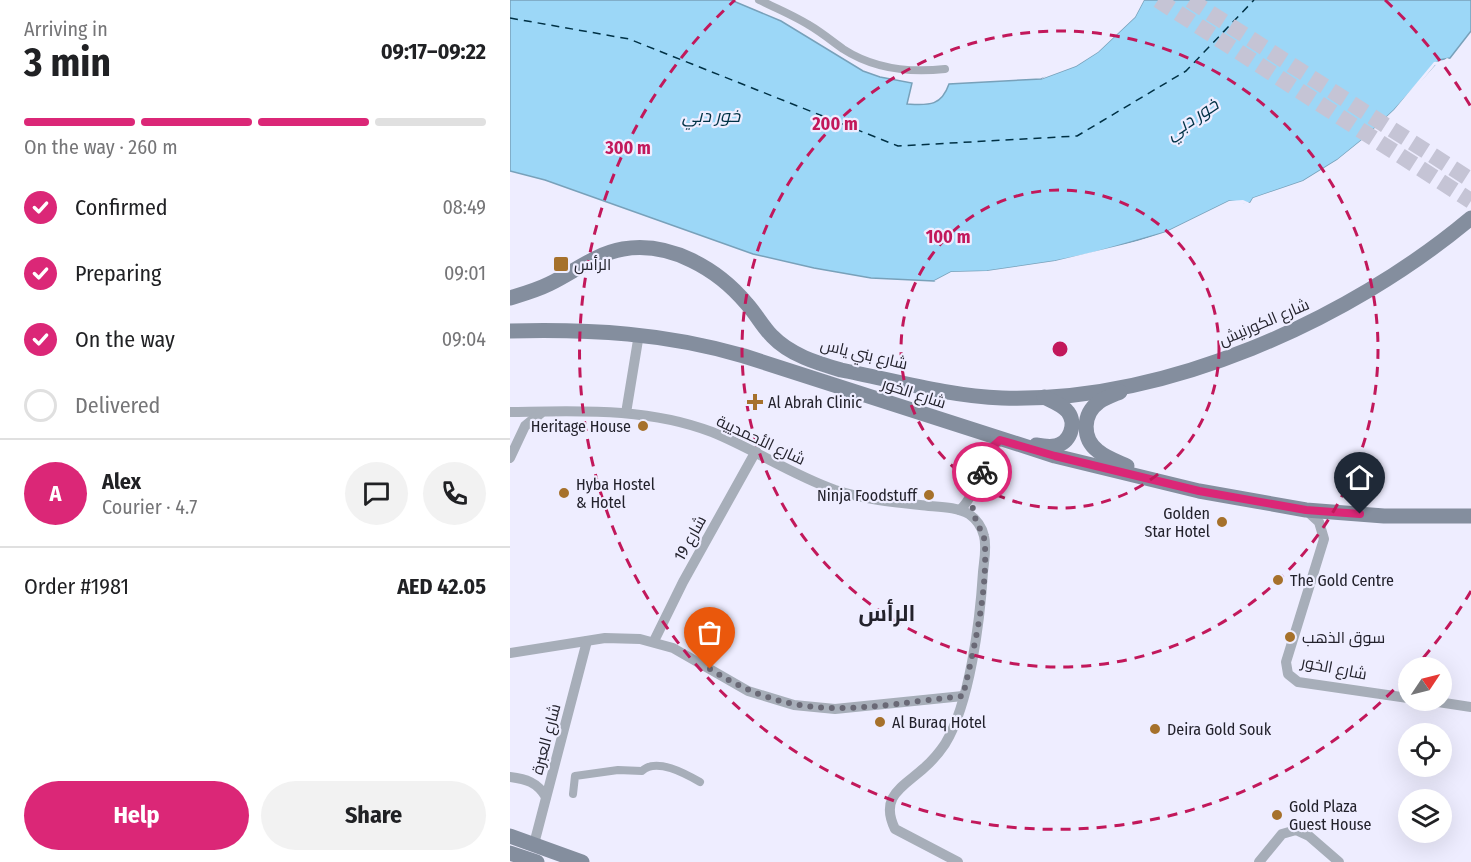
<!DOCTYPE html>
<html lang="en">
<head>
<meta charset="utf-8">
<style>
  body { margin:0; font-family:"Fira Sans Condensed",Cairo,sans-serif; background:#f2f2f2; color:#202124; height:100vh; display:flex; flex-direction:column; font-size:22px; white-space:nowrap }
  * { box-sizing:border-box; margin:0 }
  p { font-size:20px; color:#757577 }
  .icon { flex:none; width:33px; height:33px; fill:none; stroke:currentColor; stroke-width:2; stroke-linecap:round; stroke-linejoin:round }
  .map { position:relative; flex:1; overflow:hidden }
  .details { display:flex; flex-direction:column; background:#fff; width:510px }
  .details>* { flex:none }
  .needle { width:39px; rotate:55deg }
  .fabs { position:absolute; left:888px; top:657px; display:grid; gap:12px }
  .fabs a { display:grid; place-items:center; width:54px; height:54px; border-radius:50%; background:#fff; box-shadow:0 6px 24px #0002; font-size:30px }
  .pin { position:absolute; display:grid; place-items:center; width:51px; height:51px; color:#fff; margin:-62px -26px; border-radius:50% 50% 50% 0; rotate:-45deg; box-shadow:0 0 6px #0007 }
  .pin .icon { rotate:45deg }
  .courier { position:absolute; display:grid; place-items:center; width:60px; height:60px; margin:-30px; border:4px solid #db2777; border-radius:50%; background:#fff; color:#222; box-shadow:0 2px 8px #0007 }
  .summary em { font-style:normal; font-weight:700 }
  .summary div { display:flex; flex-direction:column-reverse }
  .summary { display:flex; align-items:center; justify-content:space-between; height:102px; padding:0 24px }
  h1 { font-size:39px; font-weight:700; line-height:45px }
  .bar { display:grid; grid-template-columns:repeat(4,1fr); gap:9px 6px; align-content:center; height:72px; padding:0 24px }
  .bar i { height:8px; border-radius:4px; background:#e0e0e0 }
  .bar .on { background:#db2777 }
  .bar p { grid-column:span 4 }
  .line { display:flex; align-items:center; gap:15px; padding:0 24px; border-top:2px solid #e0e0e0 }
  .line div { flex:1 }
  .round { display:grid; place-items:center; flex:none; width:63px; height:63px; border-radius:32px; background:#f2f2f2 }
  ol { padding:0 24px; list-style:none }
  li { display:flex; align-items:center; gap:18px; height:66px }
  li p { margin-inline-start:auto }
  li .icon { padding:6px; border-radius:50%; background:#db2777; color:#fff; stroke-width:4 }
  li:last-child { color:#757577 }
  li i { width:33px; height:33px; border:3px solid #e0e0e0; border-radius:50% }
  .button { display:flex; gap:12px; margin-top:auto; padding:12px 24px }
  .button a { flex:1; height:69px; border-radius:36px; background:#db2777; color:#fff; font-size:24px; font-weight:700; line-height:69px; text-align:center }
  .button a+a { background:#f2f2f2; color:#202124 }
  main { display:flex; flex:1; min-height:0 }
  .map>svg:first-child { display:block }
  .water { fill:#9cd7f7; stroke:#78a1ba; stroke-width:1.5 }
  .pier { fill:#eeedff }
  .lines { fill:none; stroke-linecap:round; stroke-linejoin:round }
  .ferry { stroke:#003145; stroke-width:1.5; stroke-dasharray:8 6; stroke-linecap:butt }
  .primary-tunnel { stroke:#c5c4d5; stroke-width:16; stroke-dasharray:16 8; stroke-linecap:butt }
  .pedestrian { stroke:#a7aeb9; stroke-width:8 }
  .minor { stroke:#a7aeb9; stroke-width:10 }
  .secondary { stroke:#848e9e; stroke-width:15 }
  .done { stroke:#6a6976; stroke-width:6; stroke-dasharray:0 10.8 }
  .route { stroke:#db2777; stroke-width:8 }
  .ring { fill:none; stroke:#c2185b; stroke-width:3; stroke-dasharray:10 8 }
  .poi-dot { fill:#a6712b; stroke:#eeedff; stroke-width:2 }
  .labels { text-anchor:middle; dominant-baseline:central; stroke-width:4.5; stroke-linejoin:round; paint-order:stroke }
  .poi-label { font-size:16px; fill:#23222c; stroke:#eeedff; text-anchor:start }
  .street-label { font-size:16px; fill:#23222c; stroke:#eeedff }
  .water-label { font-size:18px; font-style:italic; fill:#003145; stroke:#eeedff }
  .district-label { font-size:22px; font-weight:bold; fill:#23222c; stroke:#eeedff }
  .centre { fill:#c2185b; stroke:#eeedff; stroke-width:3 }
  .ring-label { font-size:18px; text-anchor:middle; font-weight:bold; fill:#c2185b; stroke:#eeedff; stroke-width:4.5; stroke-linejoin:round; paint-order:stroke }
</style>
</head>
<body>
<main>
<section class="details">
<div class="summary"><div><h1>3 min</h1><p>Arriving in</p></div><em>09:17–09:22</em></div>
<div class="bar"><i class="on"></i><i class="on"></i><i class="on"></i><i></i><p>On the way · 260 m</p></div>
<ol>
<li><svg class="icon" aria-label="check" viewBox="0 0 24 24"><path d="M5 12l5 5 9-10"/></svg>Confirmed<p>08:49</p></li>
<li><svg class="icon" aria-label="check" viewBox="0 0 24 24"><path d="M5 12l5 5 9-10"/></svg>Preparing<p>09:01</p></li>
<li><svg class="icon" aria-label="check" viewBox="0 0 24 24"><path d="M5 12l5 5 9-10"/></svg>On the way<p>09:04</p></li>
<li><i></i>Delivered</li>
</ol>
<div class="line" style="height:108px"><b class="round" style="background:#db2777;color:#fff">A</b><div><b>Alex</b><p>Courier · 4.7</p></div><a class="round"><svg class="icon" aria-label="chat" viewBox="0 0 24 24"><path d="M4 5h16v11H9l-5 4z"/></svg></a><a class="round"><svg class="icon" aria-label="phone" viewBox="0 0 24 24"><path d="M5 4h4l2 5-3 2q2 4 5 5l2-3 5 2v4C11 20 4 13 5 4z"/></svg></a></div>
<div class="line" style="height:78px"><div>Order #1981</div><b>AED 42.05</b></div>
<div class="button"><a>Help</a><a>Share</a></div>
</section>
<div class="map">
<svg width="961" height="862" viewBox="0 0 961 862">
  <rect width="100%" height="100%" fill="#eeedff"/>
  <path class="water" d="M0,0h221l50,21 82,50 17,6 32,6 -5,21c21,1 34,3 42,-20l92,-5 35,-13 22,-14 37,-35 9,-17h327v31l-21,27 -11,2 -45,50 -31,29 -26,21 -34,21 -50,17 -3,5 -21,-2 -63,31 -77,22 -34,7 -68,10 -36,1 -17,9 -63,-3 -57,-10 -61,-14 -208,-74 -35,-9z"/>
  <g class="pier">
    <path d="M630,0h4l-9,17 -37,35 -22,14 -35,13 11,-7 22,-9 22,-14 37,-34z"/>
    <path d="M937,58l5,2 -8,4 -9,1 -39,47 -31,29 -27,21 -34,21 -49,18 -4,5 -9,-3 -12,1 -63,30 -29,10 -82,20 -69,10 -35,1 -13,6h-5l17,-9 36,-1 68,-10 83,-20 28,-9 63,-31 14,-1 7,3 3,-5 50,-17 34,-21 26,-21 31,-29 40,-48 9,-1z"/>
  </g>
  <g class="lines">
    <path class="ferry" d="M0,18l119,21 269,107 179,-10 109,-65 68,-71"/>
    <g class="primary-tunnel">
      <path d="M648,0l313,201"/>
      <path d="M680,0l281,180"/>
    </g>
    <g class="pedestrian">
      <path d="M249,0c17,8 34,15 50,25 12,7 23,16 34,24 31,20 66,24 102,20"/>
      <path d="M63,794l2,-18 43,-6 24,1c14,-14 44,3 58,11"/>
    </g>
    <g class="minor">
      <path d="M0,412c68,-1 137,-5 202,20 42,17 80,43 123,58 28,9 56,12 85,15 15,2 36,1 49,9 7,5 13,13 15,22 3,11 0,25 -1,36 -3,49 -13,131 -38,172 -6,9 -13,17 -21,24 -21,19 -45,28 -29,61l63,33"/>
      <path d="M116,413l13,-79"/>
      <path d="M0,458l15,-32 16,-13"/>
      <path d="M450,510c21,-20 18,-55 41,-70"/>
      <path d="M796,510l13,12 5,17 -38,123 2,12 10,8 110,16"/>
      <path d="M144,641l29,-59 73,-131"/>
      <path d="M0,653l95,-15 35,1 33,9 75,43 46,14 41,4 128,-13"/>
      <path d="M915,700l46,7"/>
      <path d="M0,777c16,2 27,5 36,20"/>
      <path d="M24,844l53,-203"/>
      <path d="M749,862l23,-28 14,-4 13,6 30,26"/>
    </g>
    <g class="secondary">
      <path d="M0,298c13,-4 27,-8 39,-14 25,-12 46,-30 74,-35 47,-8 95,20 124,55 9,10 16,23 25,32 18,19 45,27 69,34 52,10 108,26 161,28 163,5 346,-77 469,-180"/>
      <path d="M0,331c82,-2 155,2 234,25l311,100 144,35 107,19 78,6h87"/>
      <path d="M610,392c-7,3 -15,6 -21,10 -17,12 -17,37 -1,49 8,7 20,11 29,15"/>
      <path d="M526,445c6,1 13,2 19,1 15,-3 22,-22 13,-34 -5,-7 -16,-11 -24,-15"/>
      <path d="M0,836l72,26"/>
      <path d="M0,853l27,9"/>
    </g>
  </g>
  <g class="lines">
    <path class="done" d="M200,669c91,58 154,37 253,27 11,-48 24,-100 22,-151 0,-10 -6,-16 -9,-25 -8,-20 -1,-31 6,-48"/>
    <path class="route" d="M472,472l7,-22 11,-10 55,16 144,35 107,19 54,4"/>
  </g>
  <g class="ring">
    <circle cx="550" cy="349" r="159"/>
    <circle cx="550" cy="349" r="318"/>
    <path d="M961 591A477 477 0 0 1 907 665M896 677A477 477 0 1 1 225 0M875 0A477 477 0 0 1 961 107"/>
  </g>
  <g class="poi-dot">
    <rect x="43" y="256" width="16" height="16" rx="3"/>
    <path d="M242 393h6v6h6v6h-6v6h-6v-6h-6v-6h6z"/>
    <circle cx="133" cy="426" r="6"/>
    <circle cx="54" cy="493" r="6"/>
    <circle cx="419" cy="495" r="6"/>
    <circle cx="712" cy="522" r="6"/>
    <circle cx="768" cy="580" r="6"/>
    <circle cx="780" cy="637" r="6"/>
    <circle cx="370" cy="722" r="6"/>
    <circle cx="645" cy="729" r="6"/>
    <circle cx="767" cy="815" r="6"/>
  </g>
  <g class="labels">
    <g class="poi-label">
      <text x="64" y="264">الرأس</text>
      <text x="258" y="402">Al Abrah Clinic</text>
      <text x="121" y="426" text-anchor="end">Heritage House</text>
      <text x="66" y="484">Hyba Hostel<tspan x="66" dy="18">&amp; Hotel</tspan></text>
      <text x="407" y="495" text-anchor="end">Ninja Foodstuff</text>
      <text x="700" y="513" text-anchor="end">Golden<tspan x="700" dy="18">Star Hotel</tspan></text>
      <text x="780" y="580">The Gold Centre</text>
      <text x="792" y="637">سوق الذهب</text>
      <text x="382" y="722">Al Buraq Hotel</text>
      <text x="657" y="729">Deira Gold Souk</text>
      <text x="779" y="806">Gold Plaza<tspan x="779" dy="18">Guest House</tspan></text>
    </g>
    <g class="street-label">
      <text transform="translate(754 322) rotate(-23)">شارع الكورنيش</text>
      <text transform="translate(354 354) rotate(13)">شارع بني ياس</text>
      <text transform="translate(404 393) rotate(18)">شارع الخور</text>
      <text transform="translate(251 440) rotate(25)">شارع الأحمديية</text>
      <text transform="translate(180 538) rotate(-61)">شارع 19</text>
      <text transform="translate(824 668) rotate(11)">شارع الخور</text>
      <text transform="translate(36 739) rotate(-75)">شارع العبرة</text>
    </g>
    <g class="water-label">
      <text x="201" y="116">خور دبي</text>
      <text transform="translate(682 119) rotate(-34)">خور دبي</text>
    </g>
    <g class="district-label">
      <text x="377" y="613">الرأس</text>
    </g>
  </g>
  <circle cx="550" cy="349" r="9" class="centre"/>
  <g class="ring-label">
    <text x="325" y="130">200 m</text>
    <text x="118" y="154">300 m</text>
    <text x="438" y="243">100 m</text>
  </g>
</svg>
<div class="fabs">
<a><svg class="needle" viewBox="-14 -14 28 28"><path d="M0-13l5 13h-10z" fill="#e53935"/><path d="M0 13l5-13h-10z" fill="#757577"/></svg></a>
<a><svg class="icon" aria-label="locate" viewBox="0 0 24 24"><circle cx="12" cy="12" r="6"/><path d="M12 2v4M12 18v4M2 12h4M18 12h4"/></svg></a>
<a><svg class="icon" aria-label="layers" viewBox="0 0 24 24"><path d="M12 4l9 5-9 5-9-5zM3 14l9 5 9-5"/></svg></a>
</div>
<div class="pin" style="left:200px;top:669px;background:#ea580c"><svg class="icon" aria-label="bag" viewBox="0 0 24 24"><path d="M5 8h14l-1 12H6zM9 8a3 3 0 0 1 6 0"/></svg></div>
<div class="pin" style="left:850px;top:514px;background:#1f2937"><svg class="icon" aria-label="home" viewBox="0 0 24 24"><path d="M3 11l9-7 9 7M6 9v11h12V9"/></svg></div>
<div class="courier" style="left:472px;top:472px"><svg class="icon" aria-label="bike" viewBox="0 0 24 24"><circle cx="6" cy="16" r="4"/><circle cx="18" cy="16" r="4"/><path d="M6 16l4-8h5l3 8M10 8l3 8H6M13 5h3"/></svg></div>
</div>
</main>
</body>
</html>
